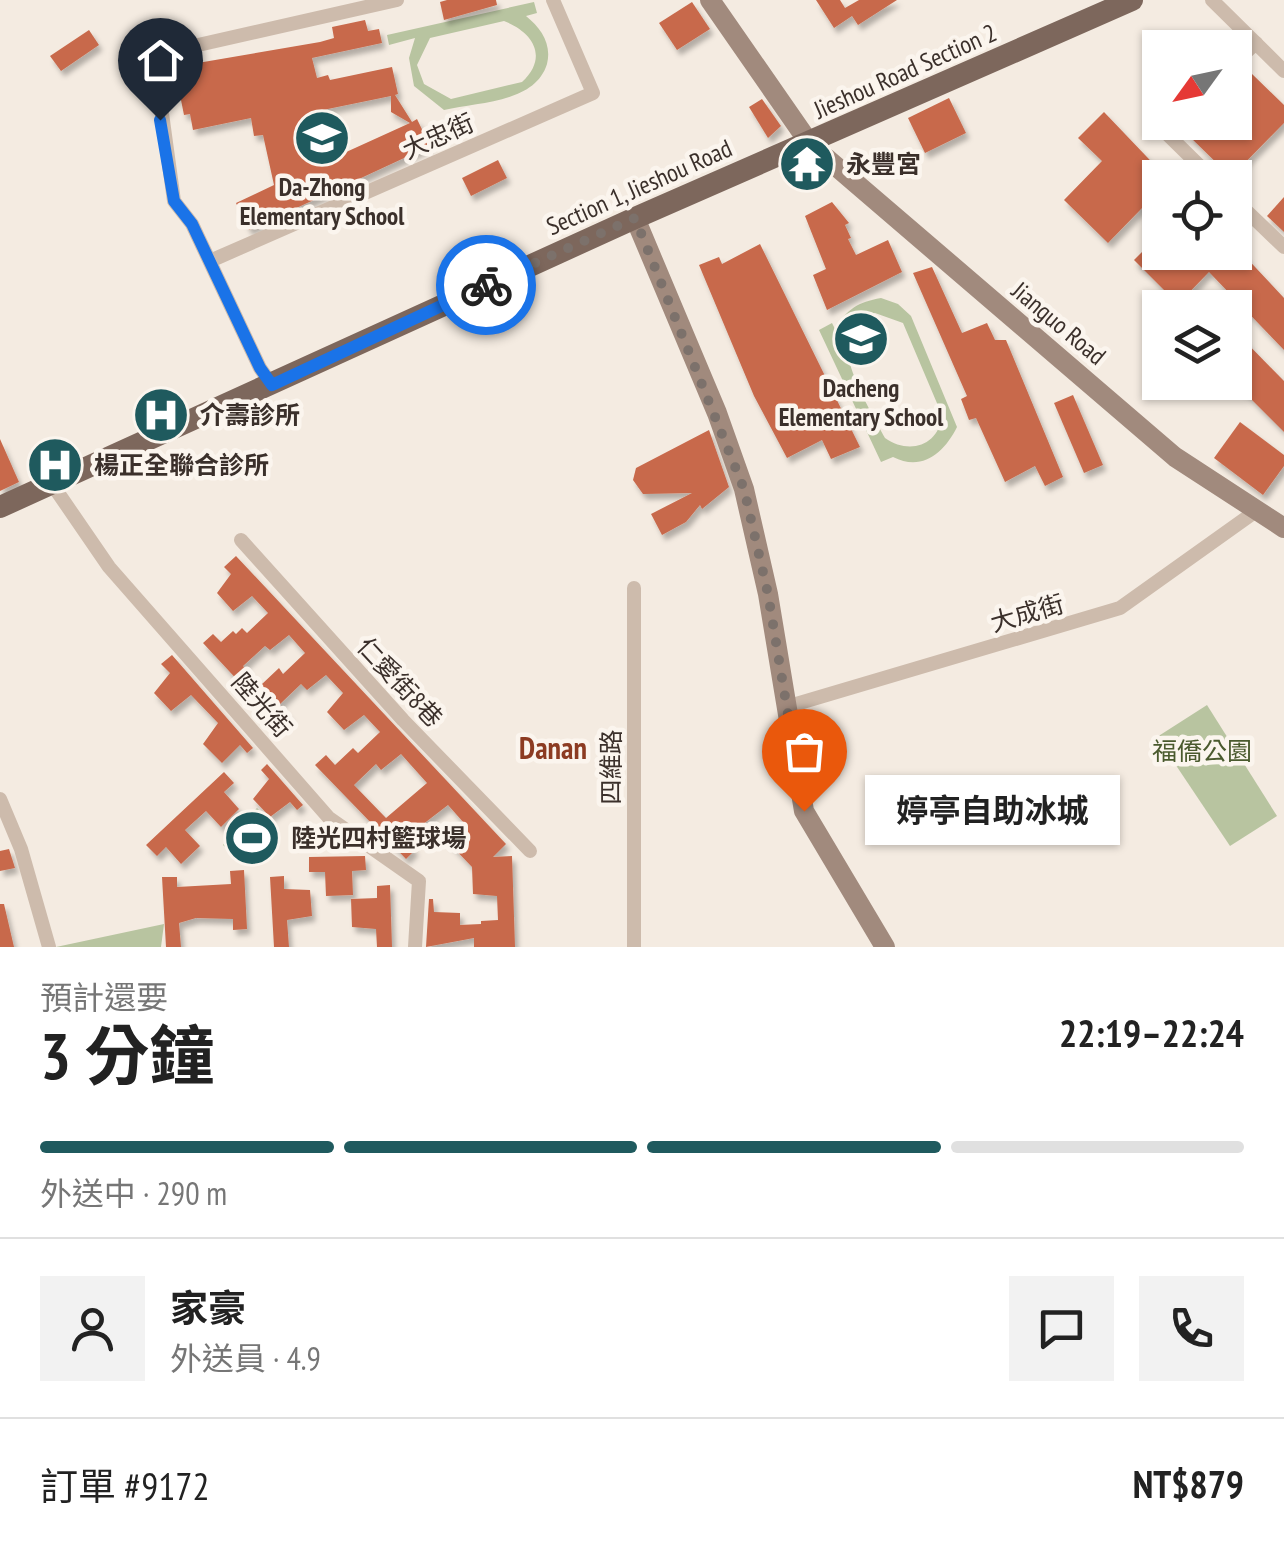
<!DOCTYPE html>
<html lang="zh-TW">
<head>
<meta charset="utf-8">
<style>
  body { margin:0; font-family:"PT Sans Narrow","Noto Sans TC",sans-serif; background:#f2f2f2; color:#222; height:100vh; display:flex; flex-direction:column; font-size:38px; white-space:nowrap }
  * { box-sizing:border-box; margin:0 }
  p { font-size:32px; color:#767676 }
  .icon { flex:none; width:55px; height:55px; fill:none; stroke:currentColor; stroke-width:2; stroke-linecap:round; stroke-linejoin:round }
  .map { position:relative; height:947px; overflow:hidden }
  .drawer { display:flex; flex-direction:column; background:#fff; flex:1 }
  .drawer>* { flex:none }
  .needle { width:65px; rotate:237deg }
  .controls { position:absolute; left:1142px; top:30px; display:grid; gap:20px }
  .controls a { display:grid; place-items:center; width:110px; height:110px; border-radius:0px; background:#fff; box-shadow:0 2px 8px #0004; font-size:50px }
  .pin { position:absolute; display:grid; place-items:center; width:85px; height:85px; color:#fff; margin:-102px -42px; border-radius:50% 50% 50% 0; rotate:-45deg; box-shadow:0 0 10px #0007 }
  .pin .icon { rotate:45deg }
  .courier { position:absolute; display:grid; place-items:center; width:100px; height:100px; margin:-50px; border:8px solid #1a73e8; border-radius:50%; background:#fff; color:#222; box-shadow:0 2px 12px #0007 }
  .bubble { position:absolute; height:70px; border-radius:0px; background:#fff; box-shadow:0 2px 8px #0004; font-size:32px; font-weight:700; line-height:70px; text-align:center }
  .head em { font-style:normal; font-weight:700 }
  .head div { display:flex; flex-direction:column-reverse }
  .head { display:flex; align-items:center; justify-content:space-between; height:170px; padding:0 40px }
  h1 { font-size:65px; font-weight:700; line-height:75px }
  .bar { display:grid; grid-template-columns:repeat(4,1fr); gap:15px 10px; align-content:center; height:120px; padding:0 40px }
  .bar i { height:12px; border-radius:8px; background:#e0e0e0 }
  .bar .on { background:#1f5a5e }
  .bar p { grid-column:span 4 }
  .line { display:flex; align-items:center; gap:25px; padding:0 40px; border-top:2px solid #e0e0e0 }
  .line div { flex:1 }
  .round { display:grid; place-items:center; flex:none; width:105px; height:105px; border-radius:0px; background:#f2f2f2 }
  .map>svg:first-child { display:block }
  .green { fill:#b8c4a0; fill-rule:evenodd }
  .building { fill:#c8694b; fill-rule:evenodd; filter:url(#shadow) }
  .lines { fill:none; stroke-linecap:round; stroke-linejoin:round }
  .street { stroke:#cdbbac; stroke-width:14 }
  .secondary { stroke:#a18a7d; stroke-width:20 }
  .primary { stroke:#7d675c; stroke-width:22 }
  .done { stroke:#7c716b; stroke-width:10; stroke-dasharray:0 18 }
  .route { stroke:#1a73e8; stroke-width:12 }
  .labels { text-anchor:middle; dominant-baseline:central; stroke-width:9; stroke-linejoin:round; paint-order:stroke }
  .street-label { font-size:25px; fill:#3b302b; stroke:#fbf5ee }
  .poi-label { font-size:25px; font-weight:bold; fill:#3b302b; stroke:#fbf5ee; text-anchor:start }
  .park-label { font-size:25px; fill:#4a5a2e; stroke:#fbf5ee }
  .quarter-label { font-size:30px; font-weight:bold; fill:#8c3b22; stroke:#fbf5ee }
</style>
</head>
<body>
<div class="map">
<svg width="1284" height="947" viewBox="0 0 1284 947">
  <defs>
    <filter id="shadow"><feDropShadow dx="3.5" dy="5.5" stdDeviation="2.5" flood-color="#0004"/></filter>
  </defs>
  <rect width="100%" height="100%" fill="#f4ebe1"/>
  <g class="green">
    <path d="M534,2l3,11 -11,3c15,12 26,28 21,48 -12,39 -68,38 -103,46l-30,-24 -5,-28 6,-20 -26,7 -2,-10zM504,21c29,11 45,36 18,61l-71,17 -27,-15 -7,-19 13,-27z"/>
    <path d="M881,298l17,6 13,12 46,111c-13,26 -35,45 -64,30l-12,5 -62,-132 13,-7 3,6c12,-20 23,-27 46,-31zM875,313l28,10 39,92c-3,31 -33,40 -57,23 -15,-30 -72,-117 -10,-125z"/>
    <path d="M1207,705l70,111 -47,30 -73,-109z"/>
    <path d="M257,808l23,24 -33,34 -24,-21z"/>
    <path d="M164,924l-3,23h-105z"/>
  </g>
  <g class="building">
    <path d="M447,0h49l1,5 -53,15 -4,-18z"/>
    <path d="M816,0h24l5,8 14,-8h38l-39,25 -6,-9 -18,12z"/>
    <path d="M692,2l18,27 -33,21 -18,-27z"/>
    <path d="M365,20l3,11 11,-2 3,14 -70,15 5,20 11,-3 2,5 62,-13 6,27 -3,1 17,27 5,-3 13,27 -181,84 -13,-27 38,-18 -11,-50 -9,1 -3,-18 -58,12 -3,-16 -6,1 -6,-30 6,-2 -4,-17 140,-24 14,-4 -2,-11zM391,96v16l19,11 -77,35 -3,-21 -7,-7 -5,-19z"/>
    <path d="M89,30l10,15 -38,26 -11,-15z"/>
    <path d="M1251,73l33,32v18l-53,54 -42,-41 13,-14h33v-33z"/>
    <path d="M949,98l17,35 -41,20 -17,-35z"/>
    <path d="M762,99l19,27 -13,12 -19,-31z"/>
    <path d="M1104,112l63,66h-7v44l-16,-16 -36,37 -44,-43 38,-39 -24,-23z"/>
    <path d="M498,160l9,18 -36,18 -9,-18z"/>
    <path d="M1284,197v35l-17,-16z"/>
    <path d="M832,202l17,21 -4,2 6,13 -3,1 8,16 32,-15 14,32 -75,38 -14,-35 13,-6 -21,-53z"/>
    <path d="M1160,234v18h17l16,16 15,-16h33l43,46v52l-75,-78 -31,32 -44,-44z"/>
    <path d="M760,244l100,203 -29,12 -9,-19 -35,18 -33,-62 -55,-131 20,-8 3,7z"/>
    <path d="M932,267l30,66 25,-10 8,17h11l57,137 -18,9 -10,-20 -30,16 -29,-64 -7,2 -8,-21 6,-3 -54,-123z"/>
    <path d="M1235,331l49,50v51l-49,-49z"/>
    <path d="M1073,395l30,70 -19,8 -30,-70z"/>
    <path d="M1240,422l44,33v11l-21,29 -49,-37z"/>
    <path d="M709,430l20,57 -27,22 -2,-4 -14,17 -24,13 -11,-21 41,-21 -49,1 -10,-14 3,-12z"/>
    <path d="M0,439l19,43 -19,9z"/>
    <path d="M236,556l270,288 -13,13 19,-1 3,91h-41v-9l-48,9 3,-48h4l1,13 26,1v12l21,-1v-3l17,-1 -1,-24 -24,-2 -1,-27 -24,-25 16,-19 -16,-18 -43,33 10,12 -9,9 -91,-94 11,-10 9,10 18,-17 5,5 22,-21 -16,-17 -20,15 -17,-18 16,-19 -17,-18 -19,15 -6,-6 -22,21 11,12 -10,9 -77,-83 10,-9 8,8 12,-11 3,3 6,-6 5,5 21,-20 -16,-17 -19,15 -16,-18 14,-19 -7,-7zM289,635l16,18 -22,21 -4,-6 -18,17 -18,-19 22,-20 5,4zM401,754l26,29 -41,35 -32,-33 22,-21 5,6z"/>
    <path d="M172,655l81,93 -6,5 -7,-8 -18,18 -19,-19 15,-21 -27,-28 -20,16 -17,-18 16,-20 -9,-9z"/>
    <path d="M267,764l36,41 -6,5 -7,-8 -20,15 -17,-18 16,-20 -8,-9z"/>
    <path d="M224,772l10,11 -10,9 15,17 -18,18 -15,-16 -21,19 15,16 -19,18 -15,-17 -9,9 -11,-11z"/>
    <path d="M9,849l6,19 -15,3v-20z"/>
    <path d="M365,856l1,14 -14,1 1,24 -27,1 -1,-24h-16v-15z"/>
    <path d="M244,870l3,59 -14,1v-11l-37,-1 -17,5 2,24h-15l-4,-70h15v10l54,-3 -1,-13z"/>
    <path d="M284,876v13l26,1 2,26 -25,4 2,27h-15l-4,-70z"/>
    <path d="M390,885l2,62h-15l-1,-18 -24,-2 -1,-28 26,-1v-12z"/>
    <path d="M0,904h4l10,43h-14z"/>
  </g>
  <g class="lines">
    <g class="street">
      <path d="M1212,0l72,71"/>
      <path d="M1235,62l21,-19"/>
      <path d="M1171,122l-8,8 49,48"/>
      <path d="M1235,200l49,47"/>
      <path d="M210,261l383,-168 -40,-93"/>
      <path d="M272,385l-12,-17 -68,-144 -18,-23 -20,-146 243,-55"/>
      <path d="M52,484l57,83 220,251 90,63 -4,66"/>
      <path d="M241,540l162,180 127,131"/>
      <path d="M634,588v359"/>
      <path d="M786,707l334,-99 136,-97"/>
      <path d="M0,799l21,50 28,98"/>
    </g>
    <g class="secondary">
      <path d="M710,0l100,144 365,313 109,71"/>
      <path d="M635,218l82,195 27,76 24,105 36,217 81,136"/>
    </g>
    <path class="primary" d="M0,507l635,-289 497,-218"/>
  </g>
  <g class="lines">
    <path class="done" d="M486,285l149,-67 109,271 24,105 36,217"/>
    <path class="route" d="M160,120l14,81 18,23 68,144 12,17 214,-100"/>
  </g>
  <defs>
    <g id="school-disc" transform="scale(2.875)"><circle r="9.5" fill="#1f5a5e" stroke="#fbf5ee"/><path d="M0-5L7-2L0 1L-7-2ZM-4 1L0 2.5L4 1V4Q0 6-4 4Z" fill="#fff"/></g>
    <g id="temple-disc" transform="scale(2.875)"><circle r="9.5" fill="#1f5a5e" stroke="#fbf5ee"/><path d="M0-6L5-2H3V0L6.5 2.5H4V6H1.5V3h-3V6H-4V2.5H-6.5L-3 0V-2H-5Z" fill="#fff"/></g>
    <g id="hospital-disc" transform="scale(2.875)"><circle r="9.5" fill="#1f5a5e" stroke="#fbf5ee"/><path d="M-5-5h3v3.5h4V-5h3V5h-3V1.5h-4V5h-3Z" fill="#fff"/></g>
    <g id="stadium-disc" transform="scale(2.875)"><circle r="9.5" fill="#1f5a5e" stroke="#fbf5ee"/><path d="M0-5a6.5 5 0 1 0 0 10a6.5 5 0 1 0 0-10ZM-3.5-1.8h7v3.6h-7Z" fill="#fff"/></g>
  </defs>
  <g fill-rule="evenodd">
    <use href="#school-disc" x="322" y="138"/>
    <use href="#temple-disc" x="807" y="164"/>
    <use href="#school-disc" x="861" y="339"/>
    <use href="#hospital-disc" x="161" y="415"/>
    <use href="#hospital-disc" x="55" y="465"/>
    <use href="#stadium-disc" x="252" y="838"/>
  </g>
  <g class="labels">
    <g class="street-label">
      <text transform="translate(905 71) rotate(-24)">Jieshou Road Section 2</text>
      <text transform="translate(438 136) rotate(-24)">大忠街</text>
      <text transform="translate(639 187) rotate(-24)">Section 1, Jieshou Road</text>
      <text transform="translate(1059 323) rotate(40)">Jianguo Road</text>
      <text transform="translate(1027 613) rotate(-16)">大成街</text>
      <text transform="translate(400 682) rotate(47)">仁愛街8巷</text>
      <text transform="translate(262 705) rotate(49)">陸光街</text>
      <text transform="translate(611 767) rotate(-90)">四維路</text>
    </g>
    <g class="poi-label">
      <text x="846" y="164">永豐宮</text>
      <text x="322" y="187" text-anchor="middle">Da-Zhong<tspan x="322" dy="29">Elementary School</tspan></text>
      <text x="861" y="388" text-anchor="middle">Dacheng<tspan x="861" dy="29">Elementary School</tspan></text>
      <text x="200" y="415">介壽診所</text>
      <text x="94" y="465">楊正全聯合診所</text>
      <text x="291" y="838">陸光四村籃球場</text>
    </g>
    <g class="park-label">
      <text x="1202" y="751">福僑公園</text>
    </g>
    <g class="quarter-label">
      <text x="553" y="747">Danan</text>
    </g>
  </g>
</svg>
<div class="controls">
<a><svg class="needle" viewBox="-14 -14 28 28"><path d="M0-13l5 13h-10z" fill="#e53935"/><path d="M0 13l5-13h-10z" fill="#767676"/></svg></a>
<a><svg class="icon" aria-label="locate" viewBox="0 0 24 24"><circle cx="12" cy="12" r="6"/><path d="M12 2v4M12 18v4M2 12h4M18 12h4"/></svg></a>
<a><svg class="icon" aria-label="layers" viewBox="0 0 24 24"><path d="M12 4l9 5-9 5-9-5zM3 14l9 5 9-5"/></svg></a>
</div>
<div class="pin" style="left:804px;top:811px;background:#ea580c"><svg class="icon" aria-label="bag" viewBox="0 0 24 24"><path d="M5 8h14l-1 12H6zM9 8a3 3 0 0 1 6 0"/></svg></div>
<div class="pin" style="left:160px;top:120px;background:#1f2937"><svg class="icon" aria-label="home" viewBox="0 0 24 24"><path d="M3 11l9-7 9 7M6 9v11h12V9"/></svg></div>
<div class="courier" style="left:486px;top:285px"><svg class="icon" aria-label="bike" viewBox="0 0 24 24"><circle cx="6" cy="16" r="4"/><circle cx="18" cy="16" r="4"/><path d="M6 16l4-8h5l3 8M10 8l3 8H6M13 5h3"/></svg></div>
<div class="bubble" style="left:865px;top:775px;width:255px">婷亭自助冰城</div>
</div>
<section class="drawer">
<div class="head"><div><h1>3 分鐘</h1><p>預計還要</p></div><em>22:19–22:24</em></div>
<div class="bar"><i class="on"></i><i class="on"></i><i class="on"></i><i></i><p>外送中 · 290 m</p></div>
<div class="line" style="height:180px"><a class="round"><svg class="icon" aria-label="person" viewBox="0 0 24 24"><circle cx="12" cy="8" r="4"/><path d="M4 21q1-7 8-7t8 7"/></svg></a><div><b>家豪</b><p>外送員 · 4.9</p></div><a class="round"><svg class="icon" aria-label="chat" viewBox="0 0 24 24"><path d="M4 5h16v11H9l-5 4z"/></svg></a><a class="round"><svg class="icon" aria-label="phone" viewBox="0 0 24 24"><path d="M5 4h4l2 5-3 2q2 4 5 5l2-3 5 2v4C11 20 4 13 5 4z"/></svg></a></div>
<div class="line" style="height:130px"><div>訂單 #9172</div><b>NT$879</b></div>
</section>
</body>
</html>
